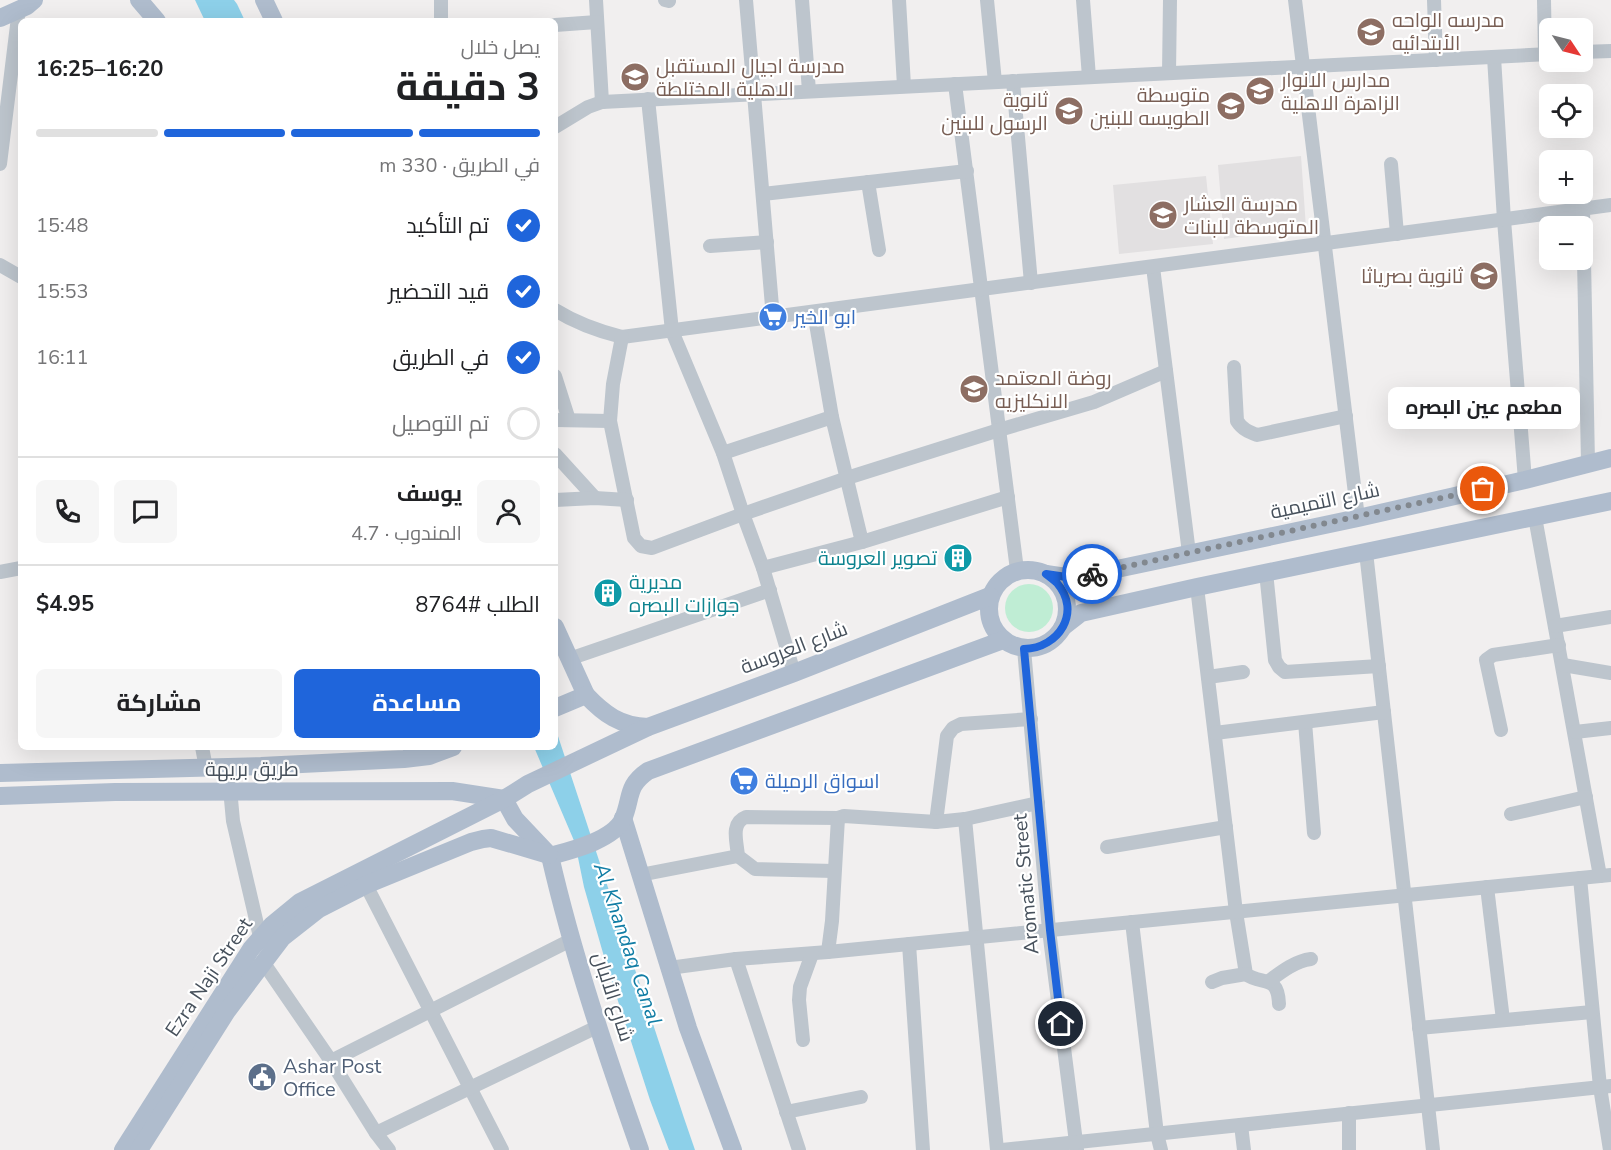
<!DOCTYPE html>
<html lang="ar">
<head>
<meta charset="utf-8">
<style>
  body { margin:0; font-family:"Nunito Sans",Cairo,sans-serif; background:#f6f6f6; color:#202124; direction:rtl; height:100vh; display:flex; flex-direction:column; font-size:22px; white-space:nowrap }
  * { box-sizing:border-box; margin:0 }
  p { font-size:20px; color:#757577 }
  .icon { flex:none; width:33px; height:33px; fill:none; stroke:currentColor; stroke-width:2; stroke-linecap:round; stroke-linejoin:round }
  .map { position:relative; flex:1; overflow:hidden; direction:ltr }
  .drawer { position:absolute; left:18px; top:18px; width:540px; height:732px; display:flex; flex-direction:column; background:#fff; border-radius:9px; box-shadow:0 6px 24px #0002; direction:rtl }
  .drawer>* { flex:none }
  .needle { width:39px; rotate:125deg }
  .fabs { position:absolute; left:1539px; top:18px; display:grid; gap:12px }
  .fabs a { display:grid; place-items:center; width:54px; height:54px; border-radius:9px; background:#fff; box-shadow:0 6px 24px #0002; font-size:30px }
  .pin { position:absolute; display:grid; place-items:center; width:51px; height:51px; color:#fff; margin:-26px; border:3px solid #fff; border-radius:50%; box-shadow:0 2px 6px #0007 }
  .courier { position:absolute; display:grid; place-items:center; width:60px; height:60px; margin:-30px; border:4px solid #1f65db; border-radius:50%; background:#fff; color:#222; box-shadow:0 2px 8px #0007 }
  .bubble { position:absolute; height:42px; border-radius:9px; background:#fff; box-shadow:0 6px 24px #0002; font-size:20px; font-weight:700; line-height:42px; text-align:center; direction:rtl }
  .overview em { font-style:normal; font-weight:700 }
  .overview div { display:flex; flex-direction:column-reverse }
  .overview { display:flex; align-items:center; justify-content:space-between; height:102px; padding:0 18px }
  h1 { font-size:39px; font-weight:700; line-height:45px }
  .bar { display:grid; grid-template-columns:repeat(4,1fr); gap:9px 6px; align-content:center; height:72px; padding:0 18px }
  .bar i { height:8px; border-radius:4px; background:#e0e0e0 }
  .bar .selected { background:#1f65db }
  .bar p { grid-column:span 4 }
  .line { display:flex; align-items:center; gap:15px; padding:0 18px; border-top:2px solid #e0e0e0 }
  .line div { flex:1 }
  .round { display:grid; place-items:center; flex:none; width:63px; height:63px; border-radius:9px; background:#f6f6f6 }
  ol { padding:0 18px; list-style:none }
  li { display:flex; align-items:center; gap:18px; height:66px }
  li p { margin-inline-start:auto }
  li .icon { padding:6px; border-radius:50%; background:#1f65db; color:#fff; stroke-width:4 }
  li:last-child { color:#757577 }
  li i { width:33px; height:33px; border:3px solid #e0e0e0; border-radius:50% }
  .primary-button { display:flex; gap:12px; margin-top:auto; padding:12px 18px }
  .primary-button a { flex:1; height:69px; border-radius:9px; background:#1f65db; color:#fff; font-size:24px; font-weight:700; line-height:69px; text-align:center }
  .primary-button a+a { background:#f6f6f6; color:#202124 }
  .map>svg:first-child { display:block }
  .education { fill:#e2e0e1 }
  .green { fill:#bfedd4 }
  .water { fill:#8dd0e9 }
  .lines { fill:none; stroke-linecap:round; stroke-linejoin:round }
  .minor { stroke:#bdc5cd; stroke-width:14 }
  .major { stroke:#afbccd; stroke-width:18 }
  .done { stroke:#82888f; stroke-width:6; stroke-dasharray:0 10.8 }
  .route { stroke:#1f65db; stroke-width:8 }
  .labels { text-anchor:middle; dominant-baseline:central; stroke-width:4.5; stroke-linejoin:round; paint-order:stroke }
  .education-label { font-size:20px; fill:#785e54; stroke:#fff; text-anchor:start }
  .shop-label { font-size:20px; fill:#366cbe; stroke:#fff; text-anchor:start }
  .street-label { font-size:20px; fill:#47515c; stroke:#fff }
  .culture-label { font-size:20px; fill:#0d838f; stroke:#fff; text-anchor:end }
  .service-label { font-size:20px; fill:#4e5e75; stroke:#fff; text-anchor:start }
  .water-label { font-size:21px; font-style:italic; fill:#117da5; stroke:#fff }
</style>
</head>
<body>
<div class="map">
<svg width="1611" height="1150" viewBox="0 0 1611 1150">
  <rect width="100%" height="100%" fill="#f1efef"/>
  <g class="education">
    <path d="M1301,156l5,72 -82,11 -6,-74z"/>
    <path d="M1206,176l7,68 -94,10 -6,-69z"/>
  </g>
  <circle class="green" cx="1029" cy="608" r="24"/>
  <g class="water">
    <path d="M195,0h39l3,4 8,17h-40z"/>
    <path d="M555,727l129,391 11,32h-26l-19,-50 -43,-133 -23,-80 -9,-44 -41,-96h21z"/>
  </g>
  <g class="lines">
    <g class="minor">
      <path d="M596,0l6,102"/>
      <path d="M665,0l4,1"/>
      <path d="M746,0l27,318"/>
      <path d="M802,0l7,91"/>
      <path d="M899,0l5,86"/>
      <path d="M987,0l8,82"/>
      <path d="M1083,0l6,77"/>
      <path d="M1295,0l63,518"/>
      <path d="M1434,0l2,60"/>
      <path d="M1544,0l1,54"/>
      <path d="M441,21v-21"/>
      <path d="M555,25l42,-3"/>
      <path d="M1582,52l29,-1"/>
      <path d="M1494,57l10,163 21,260"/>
      <path d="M1169,73l1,-73"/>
      <path d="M1013,81l18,202"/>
      <path d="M955,84l62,486"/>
      <path d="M648,99l24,232 51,122 20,61 20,54 31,105"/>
      <path d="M555,127l33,-20 14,-5 948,-48"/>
      <path d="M0,164l19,-155"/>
      <path d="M1391,164l6,70"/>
      <path d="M868,182l11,68"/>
      <path d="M763,194l204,-23"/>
      <path d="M1583,209l5,254"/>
      <path d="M710,246l57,-4"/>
      <path d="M0,265l21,12"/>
      <path d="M1153,267l36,286"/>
      <path d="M555,310c21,13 43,21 67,27l989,-132"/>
      <path d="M814,312l18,105 30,125"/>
      <path d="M622,337l-9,47 -3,37 24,117 7,8 11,2 91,-34 104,-36 152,-48 95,-28 72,-31"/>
      <path d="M1234,367l3,54c5,8 12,11 20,14l89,-19"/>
      <path d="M555,376l14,44"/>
      <path d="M555,420l55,1"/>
      <path d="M723,453l109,-36"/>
      <path d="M555,454l40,44"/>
      <path d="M555,500l40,-2 32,2"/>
      <path d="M1535,517l65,359"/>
      <path d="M1366,552l67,598"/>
      <path d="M763,568l99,-26 146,-45"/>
      <path d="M0,572l21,-4"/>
      <path d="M1266,572l9,88 4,7 6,5 94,-6"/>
      <path d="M1197,587l39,325 10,62c15,12 32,-1 33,30"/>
      <path d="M1555,626l56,-9"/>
      <path d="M1024,649l25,281 28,220"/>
      <path d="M569,659l201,-69"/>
      <path d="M1563,665l48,8"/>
      <path d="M1208,677l35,-5"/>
      <path d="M1305,722l9,111"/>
      <path d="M1501,730l-15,-70 7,-5 66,-10"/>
      <path d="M1575,732l36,-4"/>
      <path d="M1215,733l169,-21"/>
      <path d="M202,747l4,21"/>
      <path d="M228,767l5,54 27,116"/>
      <path d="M1511,814l75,-17"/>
      <path d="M965,819l32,331"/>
      <path d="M936,822l11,-86 6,-8 8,-4 70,-5"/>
      <path d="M1107,847l119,-20"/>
      <path d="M834,871l-79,-2 -17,-13c-1,-14 -8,-33 8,-39l92,1 6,-2 92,6 29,-3 73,-16"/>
      <path d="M640,875l98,-19"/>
      <path d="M1580,878l20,209 10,63"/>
      <path d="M366,885l136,265"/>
      <path d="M1487,887l16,133"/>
      <path d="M1132,922l25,212 4,16"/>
      <path d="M909,944l14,206"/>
      <path d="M828,952l4,-31 6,-103"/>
      <path d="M736,959l63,191"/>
      <path d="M263,962l68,99 45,72 13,17"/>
      <path d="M669,968l67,-9 92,-7 783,-77"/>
      <path d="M1269,981c12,-9 26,-20 42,-22"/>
      <path d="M1212,982l10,-4 24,-4"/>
      <path d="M1419,1028l173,-16"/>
      <path d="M803,1040l-4,-40 1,-13 12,-33"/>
      <path d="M331,1061l240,-121"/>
      <path d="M786,1112l75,-15"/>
      <path d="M1241,1125l3,25"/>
      <path d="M376,1133l221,-106"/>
      <path d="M1002,1150l609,-64"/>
      <path d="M1349,1150v-37"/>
    </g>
    <g class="major">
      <path d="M139,0l18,21"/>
      <path d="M264,0l10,21"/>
      <path d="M0,18l27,-12 7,-6"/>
      <circle cx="1028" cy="609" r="39"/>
      <path d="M1046,574l27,4 25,-5 260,-55 167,-38 86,-22"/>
      <path d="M555,627l31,68"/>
      <path d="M1063,627l18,-14 116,-26 414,-86"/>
      <path d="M555,708l31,-13c18,19 34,31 62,32"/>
      <path d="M0,773l261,-7 143,-7 25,-3 24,-9"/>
      <path d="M0,796l115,-4 337,-1 52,8 11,20 35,37"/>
      <path d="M623,818l65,210 45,122"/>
      <path d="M550,856c22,-6 63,-16 73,-37 9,-21 3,-33 25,-48l355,-131"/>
      <path d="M550,856c23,100 56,197 90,294"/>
      <path d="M123,1150l128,-201 21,-24 28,-23 204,-103 24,-15 120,-57 146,-54 196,-77"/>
      <path d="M139,1150l88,-139 55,-73 37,-29 47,-24 105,-43 12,-3 8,-1 58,17"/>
    </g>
  </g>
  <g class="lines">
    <path class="done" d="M1092,574l391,-85"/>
    <path class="route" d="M1061,1024l-11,-94 -26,-281c35,-1 58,-37 33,-66 -3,-3 -7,-6 -11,-9l27,4 19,-4"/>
  </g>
  <defs>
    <g id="school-disc" transform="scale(1.5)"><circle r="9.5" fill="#8d6e63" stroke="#fff"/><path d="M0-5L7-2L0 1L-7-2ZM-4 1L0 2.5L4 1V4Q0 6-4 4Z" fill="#fff"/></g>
    <g id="supermarket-disc" transform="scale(1.5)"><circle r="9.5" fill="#3f7fe0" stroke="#fff"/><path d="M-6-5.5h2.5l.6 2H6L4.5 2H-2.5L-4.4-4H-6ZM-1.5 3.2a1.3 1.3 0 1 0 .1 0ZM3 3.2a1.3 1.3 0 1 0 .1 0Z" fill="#fff"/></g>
    <g id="building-disc" transform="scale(1.5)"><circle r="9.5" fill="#0f9aa8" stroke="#fff"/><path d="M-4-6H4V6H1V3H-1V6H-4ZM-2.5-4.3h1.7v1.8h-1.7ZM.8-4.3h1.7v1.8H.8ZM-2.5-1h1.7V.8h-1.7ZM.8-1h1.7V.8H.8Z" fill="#fff"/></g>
    <g id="civic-disc" transform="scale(1.5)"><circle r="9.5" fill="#5c6f8a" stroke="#fff"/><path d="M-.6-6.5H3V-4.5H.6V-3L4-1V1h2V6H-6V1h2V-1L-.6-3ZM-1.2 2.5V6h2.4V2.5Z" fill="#fff"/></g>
  </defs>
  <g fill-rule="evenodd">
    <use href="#school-disc" x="1371" y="32"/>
    <use href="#school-disc" x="635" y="77"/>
    <use href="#school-disc" x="1260" y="91"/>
    <use href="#school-disc" x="1231" y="106"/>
    <use href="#school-disc" x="1069" y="111"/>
    <use href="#school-disc" x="1163" y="215"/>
    <use href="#school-disc" x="1484" y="276"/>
    <use href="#supermarket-disc" x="773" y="317"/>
    <use href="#school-disc" x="974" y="389"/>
    <use href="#building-disc" x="958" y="558"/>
    <use href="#building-disc" x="608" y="593"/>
    <use href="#supermarket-disc" x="744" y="781"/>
    <use href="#civic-disc" x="262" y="1077"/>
  </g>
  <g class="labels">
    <g class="education-label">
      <text x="1392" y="20">مدرسه الواحه<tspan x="1392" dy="23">الأبتدائيه</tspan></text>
      <text x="656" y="66">مدرسة اجيال المستقبل<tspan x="656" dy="23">الاهلية المختلطة</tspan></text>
      <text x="1281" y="80">مدارس الانوار<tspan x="1281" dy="23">الزاهرة الاهلية</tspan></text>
      <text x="1210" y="95" text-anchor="end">متوسطة<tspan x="1210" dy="23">الطويسه للبنين</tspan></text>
      <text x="1048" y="100" text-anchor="end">ثانوية<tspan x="1048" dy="23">الرسول للبنين</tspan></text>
      <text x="1184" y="204">مدرسة العشار<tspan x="1184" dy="23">المتوسطة للبنات</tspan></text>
      <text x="1463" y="276" text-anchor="end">ثانوية بصرياثا</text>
      <text x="995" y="378">روضة المعتمد<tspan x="995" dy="23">الانكليزيه</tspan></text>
    </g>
    <g class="shop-label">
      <text x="794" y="317">ابو الخير</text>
      <text x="765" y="781">اسواق الرميلة</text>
    </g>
    <g class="street-label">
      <text transform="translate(1325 501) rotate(-12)">شارع التميمية</text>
      <text transform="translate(794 648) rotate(-21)">شارع العروسة</text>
      <text x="252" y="769">طريق بريهة</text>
      <text transform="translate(1026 884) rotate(-95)">Aromatic Street</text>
      <text transform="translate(209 977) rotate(-56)">Ezra Naji Street</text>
      <text transform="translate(613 997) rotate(72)">شارع الألبان</text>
    </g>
    <g class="culture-label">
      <text x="937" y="558">تصوير العروسة</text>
      <text x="629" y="582" text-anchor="start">مديرية<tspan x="629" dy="23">جوازات البصره</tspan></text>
    </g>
    <g class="service-label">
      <text x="283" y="1066">Ashar Post<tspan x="283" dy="23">Office</tspan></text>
    </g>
    <g class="water-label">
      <text transform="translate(628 944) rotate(71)">Al Khandaq Canal</text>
    </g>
  </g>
</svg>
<div class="fabs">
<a><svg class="needle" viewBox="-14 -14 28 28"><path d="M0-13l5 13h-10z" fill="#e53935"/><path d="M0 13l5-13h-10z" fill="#757577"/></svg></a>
<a><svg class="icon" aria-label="locate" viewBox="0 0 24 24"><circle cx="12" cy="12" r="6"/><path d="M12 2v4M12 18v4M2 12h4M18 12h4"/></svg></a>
<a>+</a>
<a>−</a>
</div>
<div class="pin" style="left:1483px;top:489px;background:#ea580c"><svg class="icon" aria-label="bag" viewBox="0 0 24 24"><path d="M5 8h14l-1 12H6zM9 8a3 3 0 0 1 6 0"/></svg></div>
<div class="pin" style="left:1061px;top:1024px;background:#1f2937"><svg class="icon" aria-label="home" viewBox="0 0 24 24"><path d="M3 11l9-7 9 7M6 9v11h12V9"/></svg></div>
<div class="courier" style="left:1092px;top:574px"><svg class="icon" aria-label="bike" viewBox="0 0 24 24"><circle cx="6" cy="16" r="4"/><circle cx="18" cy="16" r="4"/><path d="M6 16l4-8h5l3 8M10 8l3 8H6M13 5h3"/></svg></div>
<div class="bubble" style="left:1388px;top:387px;width:192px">مطعم عين البصره</div>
<section class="drawer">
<div class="overview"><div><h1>3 دقيقة</h1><p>يصل خلال</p></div><em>16:20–16:25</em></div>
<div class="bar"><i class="selected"></i><i class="selected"></i><i class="selected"></i><i></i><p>في الطريق · 330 m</p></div>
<ol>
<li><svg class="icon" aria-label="check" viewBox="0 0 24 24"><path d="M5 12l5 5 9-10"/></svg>تم التأكيد<p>15:48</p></li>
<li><svg class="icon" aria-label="check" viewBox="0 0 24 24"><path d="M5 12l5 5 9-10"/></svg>قيد التحضير<p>15:53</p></li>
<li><svg class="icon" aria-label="check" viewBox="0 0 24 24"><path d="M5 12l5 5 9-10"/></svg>في الطريق<p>16:11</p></li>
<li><i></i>تم التوصيل</li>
</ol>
<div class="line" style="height:108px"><a class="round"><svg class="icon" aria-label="person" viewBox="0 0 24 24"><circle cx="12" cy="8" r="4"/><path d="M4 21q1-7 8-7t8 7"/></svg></a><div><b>يوسف</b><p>المندوب · 4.7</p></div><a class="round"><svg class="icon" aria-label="chat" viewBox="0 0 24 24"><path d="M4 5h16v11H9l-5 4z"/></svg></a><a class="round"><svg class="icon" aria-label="phone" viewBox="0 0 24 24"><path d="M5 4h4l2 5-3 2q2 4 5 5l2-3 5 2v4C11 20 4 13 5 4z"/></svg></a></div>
<div class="line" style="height:78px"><div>الطلب #8764</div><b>$4.95</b></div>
<div class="primary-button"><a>مساعدة</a><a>مشاركة</a></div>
</section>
</div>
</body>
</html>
